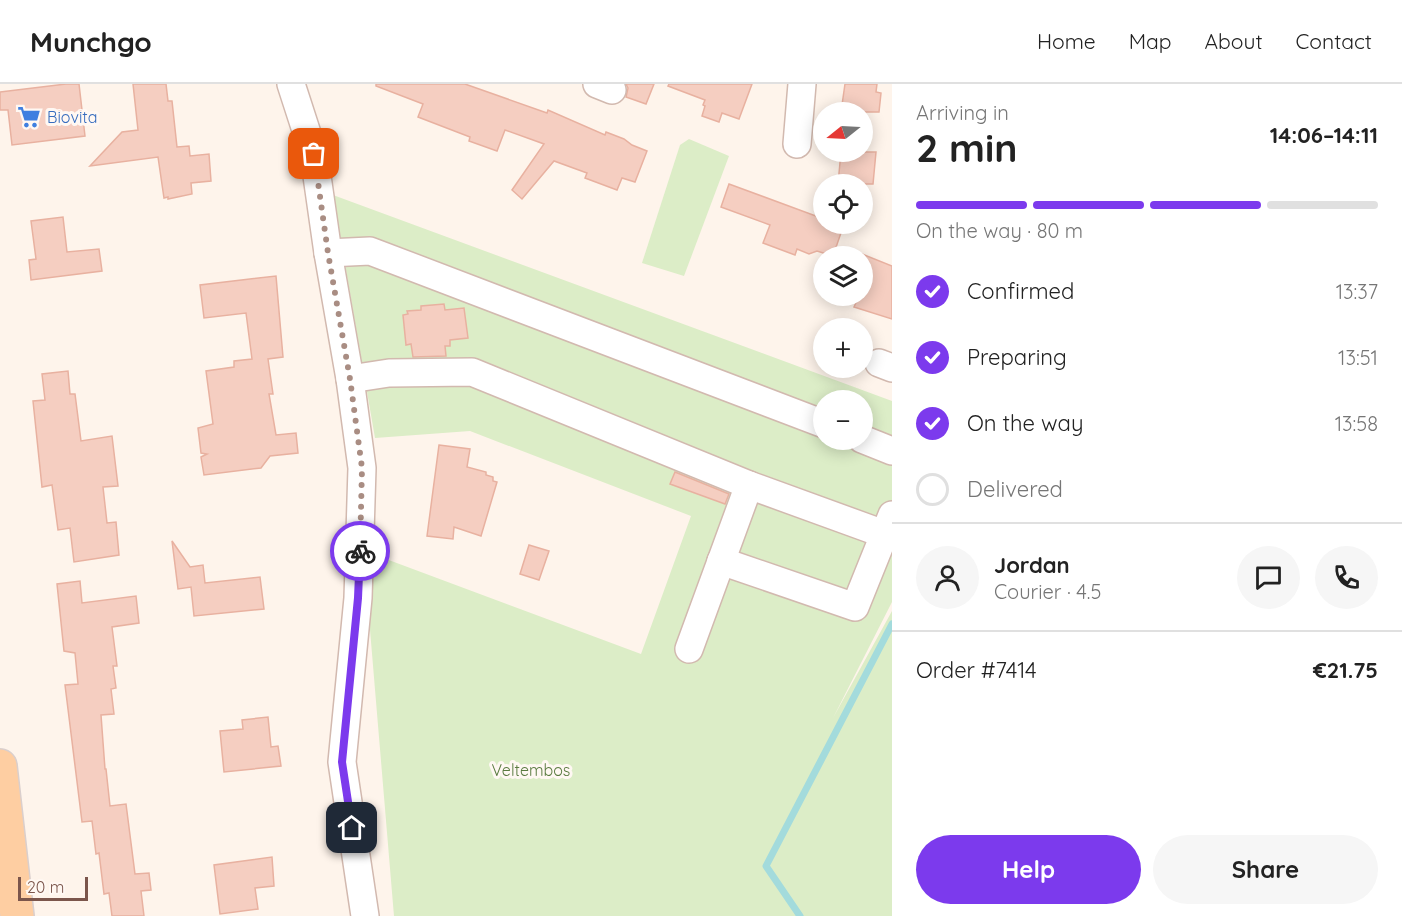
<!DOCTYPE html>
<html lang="en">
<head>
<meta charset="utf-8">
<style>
  body { margin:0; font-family:Quicksand,sans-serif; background:#f6f6f6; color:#222; height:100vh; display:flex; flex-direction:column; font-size:22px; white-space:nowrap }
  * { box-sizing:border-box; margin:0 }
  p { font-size:20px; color:#767676 }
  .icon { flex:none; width:33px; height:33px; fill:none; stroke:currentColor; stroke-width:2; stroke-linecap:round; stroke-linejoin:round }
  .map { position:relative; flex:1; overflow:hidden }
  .panel { display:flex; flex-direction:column; background:#fff; width:510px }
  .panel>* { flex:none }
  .needle { width:39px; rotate:252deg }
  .buttons { position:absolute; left:813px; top:18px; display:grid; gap:12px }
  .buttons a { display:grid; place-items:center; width:60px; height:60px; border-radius:50%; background:#fff; box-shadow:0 3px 15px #0003; font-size:30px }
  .scale { position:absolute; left:18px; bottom:15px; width:70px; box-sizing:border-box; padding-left:6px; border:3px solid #7b554b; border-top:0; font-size:16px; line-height:21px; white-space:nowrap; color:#7b554b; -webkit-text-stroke:4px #fff8f3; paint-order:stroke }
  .pin { position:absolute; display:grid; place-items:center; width:51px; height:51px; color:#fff; margin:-26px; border-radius:12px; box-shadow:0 3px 9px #0006 }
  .courier { position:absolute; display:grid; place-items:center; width:60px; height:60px; margin:-30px; border:4px solid #7c3aed; border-radius:50%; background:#fff; color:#222; box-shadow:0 2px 8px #0007 }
  .summary em { font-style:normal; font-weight:800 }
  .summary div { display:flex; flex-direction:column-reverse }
  .summary { display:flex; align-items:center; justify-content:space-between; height:102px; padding:0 24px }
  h1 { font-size:39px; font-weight:800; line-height:45px }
  .bar { display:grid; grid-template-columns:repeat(4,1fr); gap:9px 6px; align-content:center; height:72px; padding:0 24px }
  .bar i { height:8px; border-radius:4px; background:#e0e0e0 }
  .bar .current { background:#7c3aed }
  .bar p { grid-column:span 4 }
  .line { display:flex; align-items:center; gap:15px; padding:0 24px; border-top:2px solid #e0e0e0 }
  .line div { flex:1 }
  .round { display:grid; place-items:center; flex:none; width:63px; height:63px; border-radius:32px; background:#f6f6f6 }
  ol { padding:0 24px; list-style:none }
  li { display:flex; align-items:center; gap:18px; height:66px }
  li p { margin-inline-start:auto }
  li .icon { padding:6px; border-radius:50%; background:#7c3aed; color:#fff; stroke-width:4 }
  li:last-child { color:#767676 }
  li i { width:33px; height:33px; border:3px solid #e0e0e0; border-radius:50% }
  .primary-button { display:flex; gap:12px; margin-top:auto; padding:12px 24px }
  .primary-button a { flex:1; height:69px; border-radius:36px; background:#7c3aed; color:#fff; font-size:24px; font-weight:800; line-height:69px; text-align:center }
  .primary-button a+a { background:#f6f6f6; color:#222 }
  header { display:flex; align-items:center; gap:36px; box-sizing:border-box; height:84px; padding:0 30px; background:#fff; border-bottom:2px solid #e0e0e0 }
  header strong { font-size:28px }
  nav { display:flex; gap:33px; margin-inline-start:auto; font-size:21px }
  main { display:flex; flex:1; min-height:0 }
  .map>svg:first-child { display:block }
  .green { fill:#dcedc7; fill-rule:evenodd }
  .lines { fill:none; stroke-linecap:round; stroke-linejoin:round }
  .stream { stroke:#a3dbdc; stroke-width:7 }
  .building { fill:#f5cec1; stroke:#e8b1a0; stroke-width:1.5 }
  .minor-casing { stroke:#d2b9af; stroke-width:30 }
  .major-casing { stroke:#dacfcd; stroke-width:36 }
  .minor { stroke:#fff; stroke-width:27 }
  .major { stroke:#fecea2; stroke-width:33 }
  .done { stroke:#a98d83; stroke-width:6; stroke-dasharray:0 10.8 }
  .route { stroke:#7c3aed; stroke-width:8 }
  .labels { text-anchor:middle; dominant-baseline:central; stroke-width:6; stroke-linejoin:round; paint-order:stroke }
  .shop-label { font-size:16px; fill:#366cbe; stroke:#fff8f3; text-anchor:start }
  .park-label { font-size:16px; fill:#5a7b40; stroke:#fff8f3 }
</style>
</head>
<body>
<header>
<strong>Munchgo</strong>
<nav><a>Home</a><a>Map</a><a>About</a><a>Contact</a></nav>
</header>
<main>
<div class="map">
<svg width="892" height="832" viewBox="0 0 892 832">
  <rect width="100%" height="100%" fill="#fef4eb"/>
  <g class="green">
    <path d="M689,55l40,17 -45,120 -42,-13 38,-118z"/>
    <path d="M333,111l559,206v201l-59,116 59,-107v305h-498l-26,-310 10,-50 263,98 50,-138 -221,-85 -95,7zM824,316h38v40h-38z"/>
  </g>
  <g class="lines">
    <path class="stream" d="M800,832l-34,-50 126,-242"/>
  </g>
  <g class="building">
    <path d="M66,0h13l6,52 -73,9 -4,-35h-8v-18z"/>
    <path d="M133,0h33l2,17h4l5,46 12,-1 1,10 19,-2 2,27 -20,2 1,11 -24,5v-2l-4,1 -6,-41 -68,9 32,-34 16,-2z"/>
    <path d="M376,0h89l82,29 1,-3 57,25 1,-3 18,7 8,6 15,6 -12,31 -13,-4 -5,12 -32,-12 2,-5 -33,-12 -32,38 -10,-9 32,-46 -39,-14 -8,21 -28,-10 1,-4 -52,-20 5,-13 -47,-18z"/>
    <path d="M626,0h28l-8,20 -20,-7 2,-9z"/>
    <path d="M669,0h83l-13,35 -17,-6 -3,9 -17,-6 3,-10 -2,-1 2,-5 -37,-14z"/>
    <path d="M845,0h32l-1,8 5,1 -2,19h-38z"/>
    <path d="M841,68h35l-3,32h-35z"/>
    <path d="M729,100l95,35v5h11l8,3 -10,29 -16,-5 -8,3 -12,-5 -2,6 -32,-12 7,-18 -49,-18z"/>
    <path d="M63,133l4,35 32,-3 3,22 -71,9 -2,-20 7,-1 -5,-38z"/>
    <path d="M862,170l30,12v53l-38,-12 5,-11h3z"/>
    <path d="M276,192l7,81 -15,2 5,35h-4l7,41 20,-2 2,20 -28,3 -9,12 -57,7 -3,-18 6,-3 -6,-1 -3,-25 15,-4 -7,-53 28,-4v-6l18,-2 -6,-46 -42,5 -4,-33z"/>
    <path d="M444,220l1,6 19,-2 4,30 -18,2v6h-5l1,10 -33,1 -2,-13 -5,1 -3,-30 5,-1 -1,-3 14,-1v-4z"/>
    <path d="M68,287l2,23h5l6,47 31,-5 6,50 -15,1 4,36 9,-1 3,33 -45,7 -4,-34 -12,2 -6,-45 -10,2 -9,-86 12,-1 -3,-26z"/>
    <path d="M439,361l31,4 -3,18 19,5v3l7,2v4l4,1 -16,54 -27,-9 -1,12 -26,-3z"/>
    <path d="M675,388l54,22 -4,10 -55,-20z"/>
    <path d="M172,457l18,26 13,-2 2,18 55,-6 4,32 -70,7 -3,-29 -13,2z"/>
    <path d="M529,461l20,6 -10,29 -19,-6z"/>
    <path d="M80,497l2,22 54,-7 3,27 -27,4 5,39h-4l3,22 -5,1 3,25 -13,1 4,54h1l4,37 16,-2 9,70 14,-1 2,17 -10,1 3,25h-32l-3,-23 -5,1 -5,-41 -3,1 -4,-33 -10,1 -17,-137 13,-1 -3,-31 -11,-2 -7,-67z"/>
    <path d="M268,633l3,30 7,-1 3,20 -57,6 -4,-41 23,-2 -1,-9z"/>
    <path d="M272,773l2,29 -19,2 3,21 -38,5 -6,-49z"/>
  </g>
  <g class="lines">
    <g class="minor-casing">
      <g id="minor">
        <path d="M291,0l23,71 14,98 22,126 12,89 -4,130 -16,164 23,154"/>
        <path d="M597,0l15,6"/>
        <path d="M797,60l5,-60"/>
        <path d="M328,169l42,-2 454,173"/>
        <path d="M879,279l13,5"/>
        <path d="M350,295l39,-6 83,-1 277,113 -60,164"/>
        <path d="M862,355l30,12"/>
        <path d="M749,401l135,49"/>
        <path d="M721,477l134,46 37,-92"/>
      </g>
    </g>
    <g class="major-casing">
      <path id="major" d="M0,682l17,150"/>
    </g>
    <use href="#minor" class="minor"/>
    <use href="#major" class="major"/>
  </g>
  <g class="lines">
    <path class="done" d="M314,70l14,99 22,126 12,89 -2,83"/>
    <path class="route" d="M352,744l-10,-66 16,-164 2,-47"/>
  </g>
  <defs>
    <g id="supermarket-bare" transform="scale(1.8)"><path d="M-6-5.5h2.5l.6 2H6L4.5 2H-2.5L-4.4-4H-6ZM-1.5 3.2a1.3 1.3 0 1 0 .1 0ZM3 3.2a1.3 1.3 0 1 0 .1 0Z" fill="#3f7fe0" stroke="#fff8f3" stroke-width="2.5" paint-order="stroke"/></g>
  </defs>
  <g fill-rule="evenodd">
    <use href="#supermarket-bare" x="29" y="33"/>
  </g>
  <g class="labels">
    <g class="shop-label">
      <text x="47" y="33">Biovita</text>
    </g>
    <g class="park-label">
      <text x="531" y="686">Veltembos</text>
    </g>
  </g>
</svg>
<div class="buttons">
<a><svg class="needle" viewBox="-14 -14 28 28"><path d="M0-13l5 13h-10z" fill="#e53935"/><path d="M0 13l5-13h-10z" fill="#767676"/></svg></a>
<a><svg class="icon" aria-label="locate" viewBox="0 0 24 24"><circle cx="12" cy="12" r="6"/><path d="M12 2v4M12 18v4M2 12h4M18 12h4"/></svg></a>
<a><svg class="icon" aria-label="layers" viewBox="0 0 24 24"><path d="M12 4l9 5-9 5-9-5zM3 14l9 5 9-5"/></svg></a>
<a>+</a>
<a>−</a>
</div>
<div class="scale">20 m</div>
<div class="pin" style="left:314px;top:70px;background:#ea580c"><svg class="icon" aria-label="bag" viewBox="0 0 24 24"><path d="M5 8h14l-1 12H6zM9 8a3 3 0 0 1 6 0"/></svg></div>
<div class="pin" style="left:352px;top:744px;background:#1f2937"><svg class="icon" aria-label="home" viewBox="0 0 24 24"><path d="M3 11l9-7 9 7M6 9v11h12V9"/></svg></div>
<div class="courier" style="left:360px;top:467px"><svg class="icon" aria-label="bike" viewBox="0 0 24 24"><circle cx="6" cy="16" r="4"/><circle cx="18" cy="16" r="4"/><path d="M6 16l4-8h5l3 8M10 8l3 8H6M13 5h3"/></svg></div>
</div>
<section class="panel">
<div class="summary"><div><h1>2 min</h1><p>Arriving in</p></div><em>14:06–14:11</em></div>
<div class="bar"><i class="current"></i><i class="current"></i><i class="current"></i><i></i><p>On the way · 80 m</p></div>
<ol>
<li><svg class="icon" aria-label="check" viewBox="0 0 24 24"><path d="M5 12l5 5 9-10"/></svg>Confirmed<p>13:37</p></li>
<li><svg class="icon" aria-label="check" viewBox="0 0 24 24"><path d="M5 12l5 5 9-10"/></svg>Preparing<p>13:51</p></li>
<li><svg class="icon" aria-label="check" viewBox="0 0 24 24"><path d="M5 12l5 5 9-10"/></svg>On the way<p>13:58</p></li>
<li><i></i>Delivered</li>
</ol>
<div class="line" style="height:108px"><a class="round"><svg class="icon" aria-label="person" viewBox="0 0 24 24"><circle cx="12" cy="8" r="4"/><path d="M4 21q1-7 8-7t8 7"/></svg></a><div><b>Jordan</b><p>Courier · 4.5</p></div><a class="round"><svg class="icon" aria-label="chat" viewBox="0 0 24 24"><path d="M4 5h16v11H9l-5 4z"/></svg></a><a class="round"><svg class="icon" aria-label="phone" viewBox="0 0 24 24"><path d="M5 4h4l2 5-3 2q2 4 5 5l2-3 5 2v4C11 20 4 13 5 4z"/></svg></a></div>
<div class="line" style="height:78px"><div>Order #7414</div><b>€21.75</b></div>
<div class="primary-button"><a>Help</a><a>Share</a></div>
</section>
</main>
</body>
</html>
